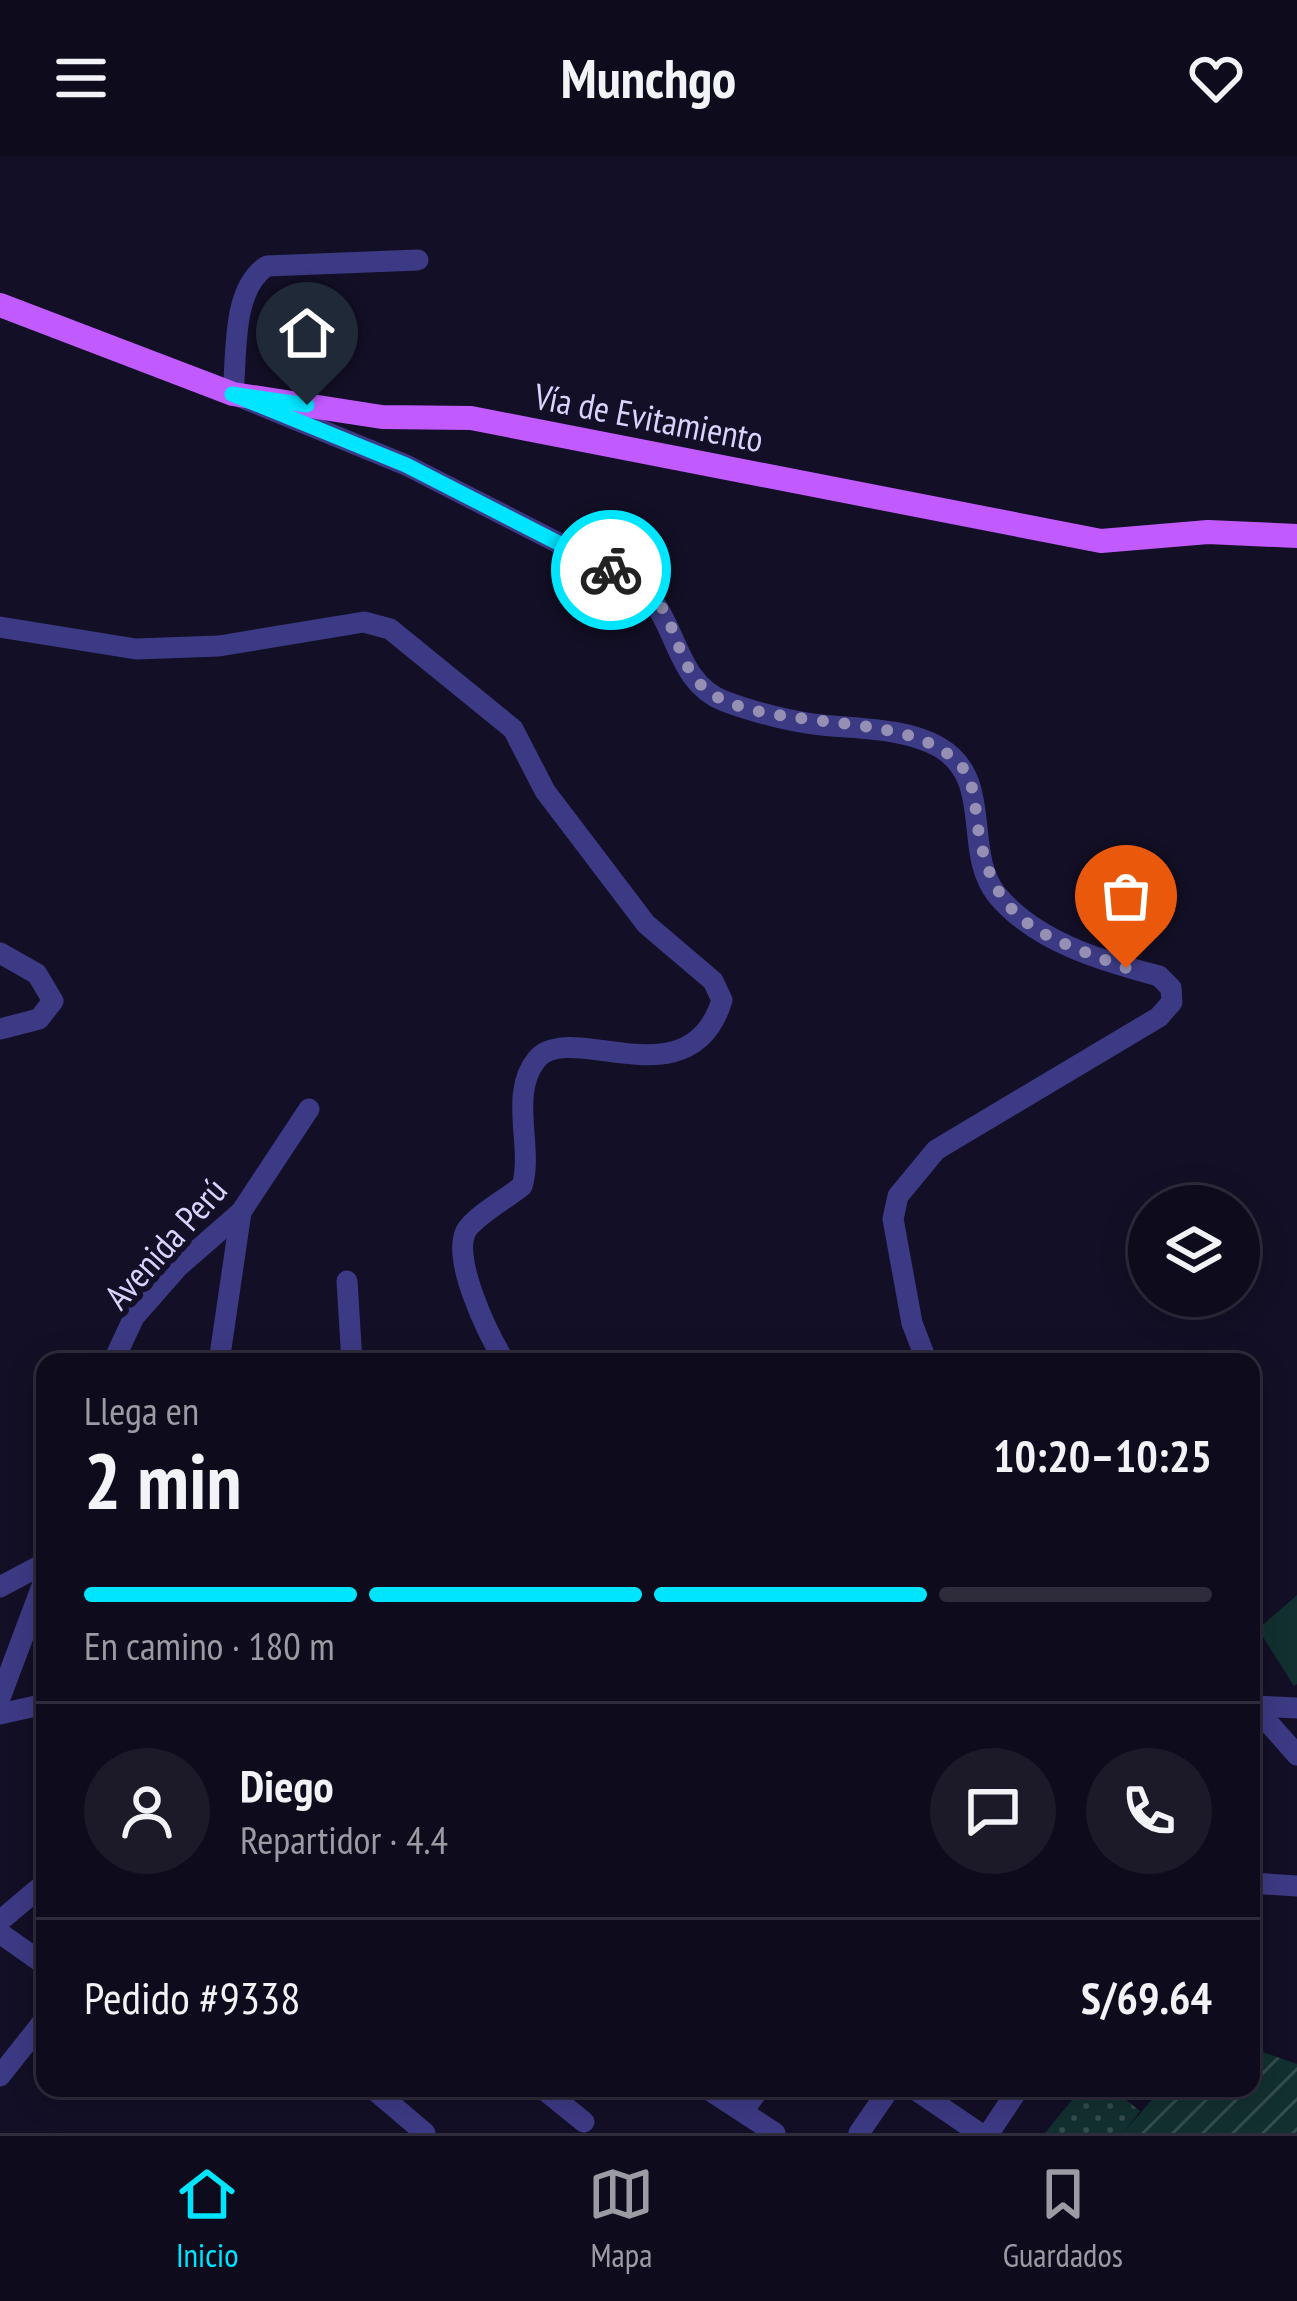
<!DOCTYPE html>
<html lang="es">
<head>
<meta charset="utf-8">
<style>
  body { margin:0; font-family:"PT Sans Narrow",sans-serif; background:#1c1929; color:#f1f3f6; height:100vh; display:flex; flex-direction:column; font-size:45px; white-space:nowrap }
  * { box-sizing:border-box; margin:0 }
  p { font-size:39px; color:#9b9ba3 }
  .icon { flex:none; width:66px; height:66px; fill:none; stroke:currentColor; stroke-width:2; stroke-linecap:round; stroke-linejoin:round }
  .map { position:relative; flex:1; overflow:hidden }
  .details { position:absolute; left:36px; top:1197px; width:1224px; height:744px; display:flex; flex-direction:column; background:#0e0b1c; border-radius:24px; box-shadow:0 6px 30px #0003,0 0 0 3px #2e2b3b }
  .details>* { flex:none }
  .tools { position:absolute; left:1128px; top:1029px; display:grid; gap:24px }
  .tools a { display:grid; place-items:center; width:132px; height:132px; border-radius:50%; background:#0e0b1c; box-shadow:0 6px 30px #0003,0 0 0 3px #2e2b3b; font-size:60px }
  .pin { position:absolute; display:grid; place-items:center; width:102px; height:102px; color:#fff; margin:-123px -51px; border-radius:50% 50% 50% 0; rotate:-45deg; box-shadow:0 0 12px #0007 }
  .pin .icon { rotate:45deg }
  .courier { position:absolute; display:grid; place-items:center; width:120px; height:120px; margin:-60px; border:9px solid #00e5ff; border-radius:50%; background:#fff; color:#222; box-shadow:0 3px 15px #0007 }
  .overview em { font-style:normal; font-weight:800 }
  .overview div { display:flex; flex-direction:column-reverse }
  .overview { display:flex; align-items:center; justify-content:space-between; height:204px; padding:0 48px }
  h1 { font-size:78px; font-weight:800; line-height:90px }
  .bar { display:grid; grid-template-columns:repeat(4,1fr); gap:18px 12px; align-content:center; height:144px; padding:0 48px }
  .bar i { height:15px; border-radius:9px; background:#2e2b3b }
  .bar .current { background:#00e5ff }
  .bar p { grid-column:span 4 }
  .line { display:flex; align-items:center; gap:30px; padding:0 48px; border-top:3px solid #2e2b3b }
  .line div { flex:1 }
  .round { display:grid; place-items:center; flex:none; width:126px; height:126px; border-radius:63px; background:#1c1929 }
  header { display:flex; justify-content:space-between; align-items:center; height:156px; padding:0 48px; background:#0e0b1c; font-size:54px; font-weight:800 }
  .tab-bar { display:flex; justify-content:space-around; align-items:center; height:168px; border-top:3px solid #2e2b3b; background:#0e0b1c; font-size:33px; color:#9b9ba3 }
  .tab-bar a { display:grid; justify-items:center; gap:6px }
  .tab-bar .current { color:#00e5ff }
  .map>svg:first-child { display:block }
  .grass { fill:url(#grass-dots) }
  .garden { fill:url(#garden-furrows) }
  .pitch { fill:#12302f }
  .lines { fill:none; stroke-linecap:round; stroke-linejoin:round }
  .minor { stroke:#3d3a85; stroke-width:21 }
  .major { stroke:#c25bff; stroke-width:24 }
  .done { stroke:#948fb3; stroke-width:12; stroke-dasharray:0 21.6 }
  .route { stroke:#00e5ff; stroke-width:15 }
  .labels { text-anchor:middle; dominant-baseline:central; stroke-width:12; stroke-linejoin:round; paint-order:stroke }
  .street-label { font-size:36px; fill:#d9d4ff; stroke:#130f26 }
</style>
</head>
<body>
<header><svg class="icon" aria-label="menu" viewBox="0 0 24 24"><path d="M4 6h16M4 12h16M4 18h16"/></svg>Munchgo<svg class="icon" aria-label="heart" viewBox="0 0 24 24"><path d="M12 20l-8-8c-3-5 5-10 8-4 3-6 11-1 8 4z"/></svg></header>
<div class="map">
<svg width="1297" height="1977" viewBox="0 0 1297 1977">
  <defs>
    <pattern id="grass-dots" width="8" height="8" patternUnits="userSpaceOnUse" patternTransform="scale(3)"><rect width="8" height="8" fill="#12302f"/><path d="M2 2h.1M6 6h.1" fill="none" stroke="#344d4e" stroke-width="1.8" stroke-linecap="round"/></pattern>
    <pattern id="garden-furrows" width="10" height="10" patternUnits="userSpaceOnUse" patternTransform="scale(3)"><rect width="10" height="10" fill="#12302f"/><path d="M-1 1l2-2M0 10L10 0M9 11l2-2" fill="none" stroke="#344d4e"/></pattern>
  </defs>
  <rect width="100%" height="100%" fill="#130f26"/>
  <path class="grass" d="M1082,1932h29l29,23 -17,22h-78z"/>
  <path class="garden" d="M1251,1892l46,16v69h-174l39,-45h89z"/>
  <path class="pitch" d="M1297,1439v89l-3,2 -36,-57z"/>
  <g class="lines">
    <g class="minor">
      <path d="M418,104l-151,6c-36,22 -30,91 -34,128l173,71 227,116c46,32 38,99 91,120 29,11 68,21 98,24 37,4 84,3 117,22 56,32 23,105 58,148 39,47 105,66 162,81l12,12 1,14 -13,15 -223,133 -38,46 -5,23 19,104 15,39"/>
      <path d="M0,471l136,22 83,-3 145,-24 26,7 123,100 32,62 101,133 67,57 9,19c-32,105 -151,19 -185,59 -29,35 -3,89 -15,127 -16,13 -41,26 -54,42 -20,26 21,108 37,134"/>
      <path d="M0,797l37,21 16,27 -14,18 -39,10"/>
      <path d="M347,1125l5,81"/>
      <path d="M113,1206l21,-45 44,-50 63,-55 68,-103"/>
      <path d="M219,1206l22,-150"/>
      <path d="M0,1431l45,-24"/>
      <path d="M0,1542l45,-120"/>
      <path d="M1251,1547l46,52"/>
      <path d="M1253,1550l44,2"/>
      <path d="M0,1558l45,-10"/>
      <path d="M1251,1727l46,3"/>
      <path d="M0,1765l45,-38"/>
      <path d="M0,1777l45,32"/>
      <path d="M0,1920l45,-57"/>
      <path d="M372,1932l53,45"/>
      <path d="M542,1932l42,34"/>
      <path d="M706,1932l69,45"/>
      <path d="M913,1932l66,45"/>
      <path d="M743,1955l17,-23"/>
      <path d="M859,1977l31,-45"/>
      <path d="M989,1977l30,-45"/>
    </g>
    <path class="major" d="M0,149l233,89 149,23 89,1 630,123 107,-9 89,4"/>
  </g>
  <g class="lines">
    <path class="done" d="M611,414c16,8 35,16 46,30 24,33 21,77 62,98 67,34 195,12 243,69 13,15 13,42 16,61 16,98 64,107 148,140"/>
    <path class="route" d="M307,249l-75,-11 174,71 205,105"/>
  </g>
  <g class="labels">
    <g class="street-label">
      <text transform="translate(649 261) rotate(11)">Vía de Evitamiento</text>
      <text transform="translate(165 1087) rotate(-48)">Avenida Perú</text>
    </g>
  </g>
</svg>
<div class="tools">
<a><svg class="icon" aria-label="layers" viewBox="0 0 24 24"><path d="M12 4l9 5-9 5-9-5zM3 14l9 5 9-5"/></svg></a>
</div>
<div class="pin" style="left:1126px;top:812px;background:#ea580c"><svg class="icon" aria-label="bag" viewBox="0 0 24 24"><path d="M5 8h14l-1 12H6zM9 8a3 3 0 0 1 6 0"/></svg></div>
<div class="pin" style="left:307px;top:249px;background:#1f2937"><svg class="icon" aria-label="home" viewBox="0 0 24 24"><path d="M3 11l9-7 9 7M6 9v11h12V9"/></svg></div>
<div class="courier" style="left:611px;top:414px"><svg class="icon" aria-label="bike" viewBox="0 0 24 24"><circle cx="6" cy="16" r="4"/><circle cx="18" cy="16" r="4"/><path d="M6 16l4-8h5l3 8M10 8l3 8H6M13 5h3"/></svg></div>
<section class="details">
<div class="overview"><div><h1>2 min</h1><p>Llega en</p></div><em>10:20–10:25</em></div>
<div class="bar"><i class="current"></i><i class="current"></i><i class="current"></i><i></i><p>En camino · 180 m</p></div>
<div class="line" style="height:216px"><a class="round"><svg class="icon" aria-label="person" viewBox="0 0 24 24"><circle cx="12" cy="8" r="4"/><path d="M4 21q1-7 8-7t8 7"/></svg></a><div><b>Diego</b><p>Repartidor · 4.4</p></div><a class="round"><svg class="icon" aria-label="chat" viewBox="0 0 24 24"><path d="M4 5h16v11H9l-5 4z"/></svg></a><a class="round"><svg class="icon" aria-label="phone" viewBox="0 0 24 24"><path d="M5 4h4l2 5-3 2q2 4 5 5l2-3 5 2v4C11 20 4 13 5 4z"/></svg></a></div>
<div class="line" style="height:156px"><div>Pedido #9338</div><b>S/69.64</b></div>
</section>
</div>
<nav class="tab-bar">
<a class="current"><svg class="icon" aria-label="home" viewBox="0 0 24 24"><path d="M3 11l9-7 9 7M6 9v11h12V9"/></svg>Inicio</a>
<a><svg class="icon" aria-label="map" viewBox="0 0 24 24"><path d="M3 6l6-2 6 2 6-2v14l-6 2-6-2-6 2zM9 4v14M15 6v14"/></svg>Mapa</a>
<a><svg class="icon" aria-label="saved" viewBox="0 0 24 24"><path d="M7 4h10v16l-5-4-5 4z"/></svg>Guardados</a>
</nav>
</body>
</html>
